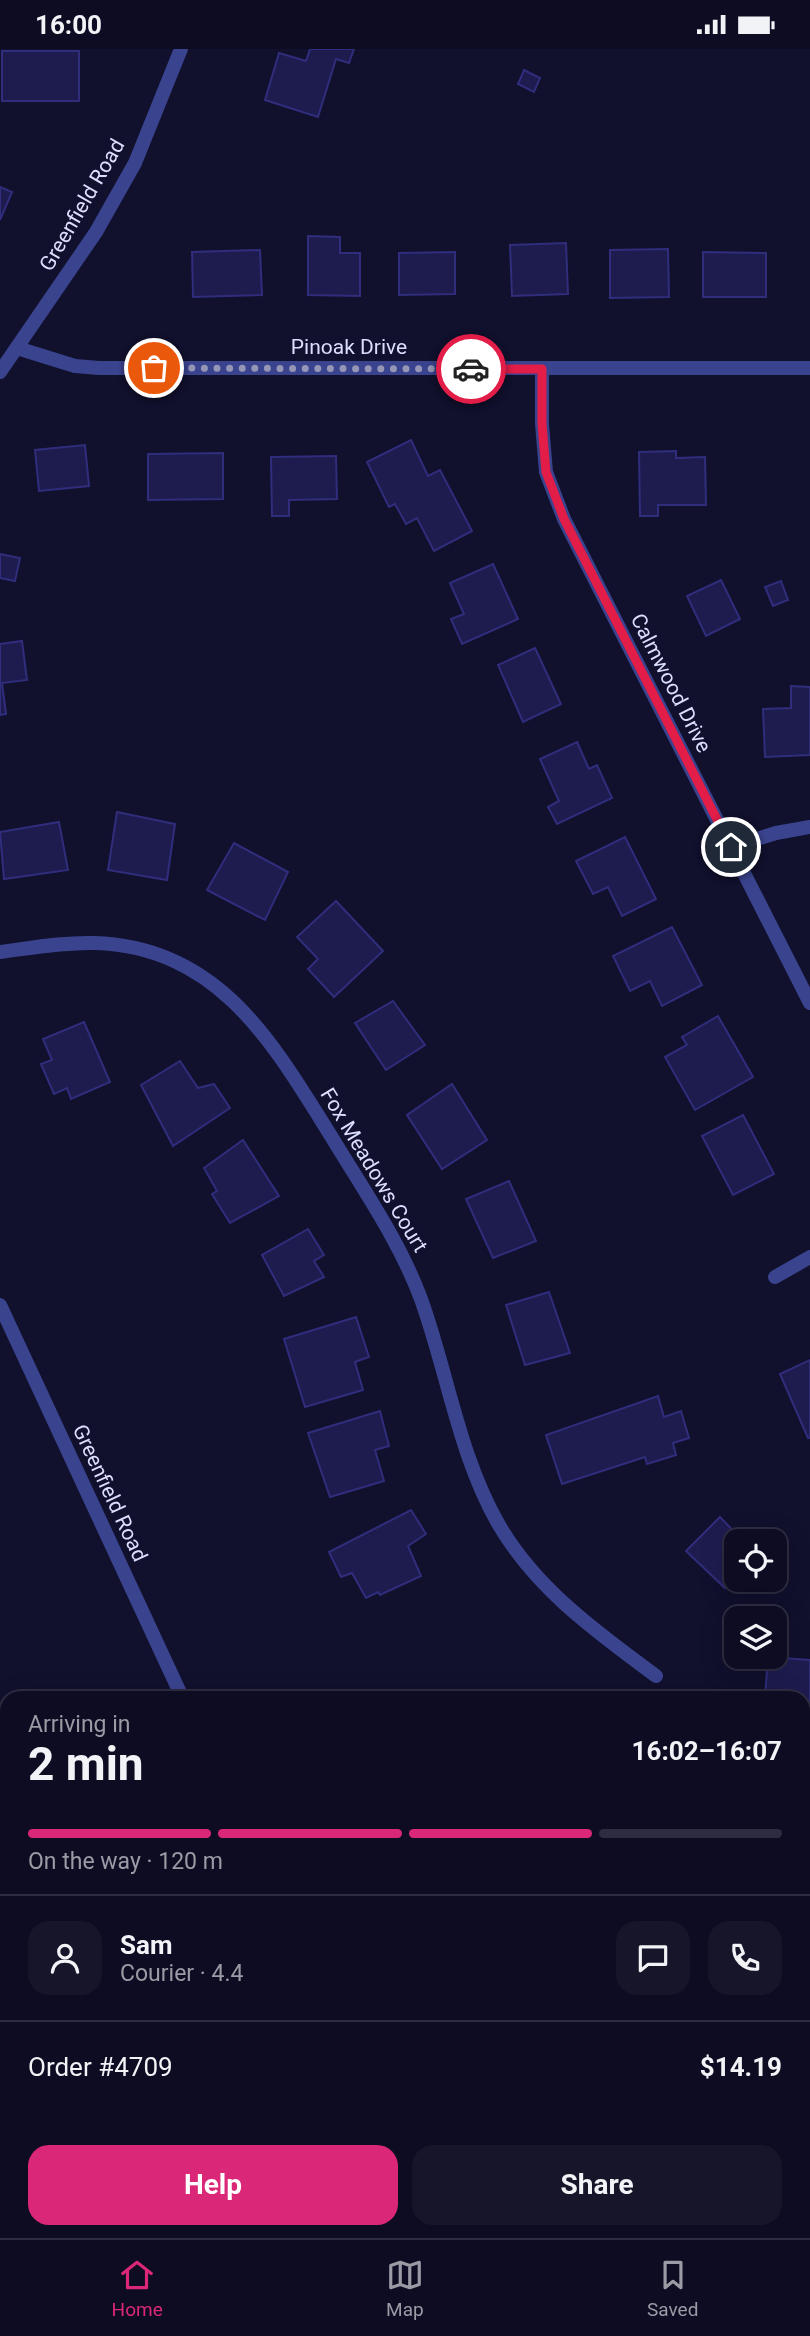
<!DOCTYPE html>
<html lang="en">
<head>
<meta charset="utf-8">
<style>
  body { margin:0; font-family:Roboto,sans-serif; background:#16152a; color:#f1f3f6; height:100vh; display:flex; flex-direction:column; font-size:26px; white-space:nowrap }
  * { box-sizing:border-box; margin:0 }
  p { font-size:23px; color:#9a9ba5 }
  .icon { flex:none; width:38px; height:38px; fill:none; stroke:currentColor; stroke-width:2; stroke-linecap:round; stroke-linejoin:round }
  .map { position:relative; flex:1; overflow:hidden }
  .side { position:absolute; left:0px; top:1642px; width:810px; height:548px; display:flex; flex-direction:column; background:#0d0c22; border-radius:21px 21px 0 0; box-shadow:0 7px 28px #0002,0 0 0 2px #2d2c40 }
  .side>* { flex:none }
  .fabs { position:absolute; left:724px; top:1480px; display:grid; gap:14px }
  .fabs a { display:grid; place-items:center; width:63px; height:63px; border-radius:14px; background:#0d0c22; box-shadow:0 7px 28px #0002,0 0 0 2px #2d2c40; font-size:35px }
  .pin { position:absolute; display:grid; place-items:center; width:60px; height:60px; color:#fff; margin:-30px; border:4px solid #fff; border-radius:50%; box-shadow:0 2px 7px #0007 }
  .courier { position:absolute; display:grid; place-items:center; width:70px; height:70px; margin:-35px; border:5px solid #e11d48; border-radius:50%; background:#fff; color:#222; box-shadow:0 2px 9px #0007 }
  .headline em { font-style:normal; font-weight:700 }
  .headline div { display:flex; flex-direction:column-reverse }
  .headline { display:flex; align-items:center; justify-content:space-between; height:119px; padding:0 28px }
  h1 { font-size:46px; font-weight:700; line-height:52px }
  .bar { display:grid; grid-template-columns:repeat(4,1fr); gap:10px 7px; align-content:center; height:84px; padding:0 28px }
  .bar i { height:9px; border-radius:5px; background:#2d2c40 }
  .bar .active { background:#db2777 }
  .bar p { grid-column:span 4 }
  .line { display:flex; align-items:center; gap:18px; padding:0 28px; border-top:2px solid #2d2c40 }
  .line div { flex:1 }
  .round { display:grid; place-items:center; flex:none; width:74px; height:74px; border-radius:21px; background:#16152a }
  .cta { display:flex; gap:14px; margin-top:auto; padding:14px 28px }
  .cta a { flex:1; height:80px; border-radius:21px; background:#db2777; color:#fff; font-size:28px; font-weight:700; line-height:80px; text-align:center }
  .cta a+a { background:#16152a; color:#f1f3f6 }
  .status { display:flex; justify-content:space-between; align-items:center; height:49px; padding:0 35px; background:#0d0c22; direction:ltr }
  .status svg { height:19px; fill:currentColor }
  .tab-bar { display:flex; justify-content:space-around; align-items:center; height:98px; border-top:2px solid #2d2c40; background:#0d0c22; font-size:19px; color:#9a9ba5 }
  .tab-bar a { display:grid; justify-items:center; gap:4px }
  .tab-bar .active { color:#db2777 }
  .map>svg:first-child { display:block }
  .green { fill:#133730 }
  .building { fill:#1e1c4f; stroke:#302d7c; stroke-width:2 }
  .lines { fill:none; stroke-linecap:round; stroke-linejoin:round }
  .street { stroke:#3a438e; stroke-width:14 }
  .done { stroke:#9596b6; stroke-width:7; stroke-dasharray:0 12.6 }
  .route { stroke:#e11d48; stroke-width:9 }
  .labels { text-anchor:middle; dominant-baseline:central; stroke-width:6; stroke-linejoin:round; paint-order:stroke }
  .street-label { font-size:21px; fill:#dcdeff; stroke:#11102d }
</style>
</head>
<body>
<div class="status"><b>16:00</b><svg viewBox="0 0 49 12"><path d="M0 12V9h3v3zM5 12V6h3v6zM10 12V3h3v9zM15 12V0h3v12zM26 1h20v11H26zM47 4h2v5h-2z"/></svg></div>
<div class="map">
<svg width="810" height="2189" viewBox="0 0 810 2189">
  <rect width="100%" height="100%" fill="#11102d"/>
  <g class="green">
    <path d="M0,1871l7,5v164l-7,-5z"/>
    <path d="M114,2182h116l5,7h-118z"/>
  </g>
  <g class="building">
    <path d="M310,0h44l-5,14 -13,-4 -18,58 -53,-17 14,-47 27,8z"/>
    <rect x="2" y="2" width="77" height="50"/>
    <path d="M524,21l16,8 -6,14 -16,-8z"/>
    <path d="M0,138l12,5 -12,28z"/>
    <path d="M308,187l32,1v16h20v43l-52,-1z"/>
    <path d="M566,194l2,51 -56,2 -2,-51z"/>
    <path d="M668,200l1,48 -59,1v-48z"/>
    <path d="M260,201l2,45 -69,2 -1,-45z"/>
    <path d="M455,203v42l-56,1v-42z"/>
    <path d="M703,203l63,1v44h-63z"/>
    <path d="M411,391l17,36 12,-6 32,61 -38,20 -17,-33 -11,6 -11,-20 -6,3 -22,-45z"/>
    <path d="M85,396l4,41 -50,5 -4,-41z"/>
    <path d="M676,402v7l29,-1 1,48h-48v11h-18l-1,-64z"/>
    <path d="M223,404v46l-75,1v-46z"/>
    <path d="M336,407l1,43 -48,1v16h-17l-1,-59z"/>
    <path d="M0,505l20,4 -5,23 -15,-3z"/>
    <path d="M493,515l25,55 -56,25 -11,-25 13,-5 -14,-31z"/>
    <path d="M721,531l19,39 -34,17 -19,-40z"/>
    <path d="M781,532l7,19 -15,6 -8,-19z"/>
    <path d="M22,592l5,39 -25,3 4,31 -6,1v-71z"/>
    <path d="M535,599l26,56 -38,18 -25,-57z"/>
    <path d="M791,637l19,1v68l-45,2 -2,-48 28,-1z"/>
    <path d="M577,693l12,27 8,-4 15,33 -55,26 -9,-17 11,-6 -19,-42z"/>
    <path d="M117,763l58,12 -8,56 -59,-10z"/>
    <path d="M59,773l9,48 -64,9 -4,-47z"/>
    <path d="M625,788l31,62 -34,17 -14,-29 -15,7 -17,-33z"/>
    <path d="M234,794l54,29 -23,48 -58,-30z"/>
    <path d="M336,852l47,50 -49,46 -26,-28 10,-10 -21,-22z"/>
    <path d="M672,878l30,58 -40,21 -12,-25 -20,10 -17,-35z"/>
    <path d="M393,952l32,44 -39,25 -31,-47z"/>
    <path d="M718,967l35,61 -58,33 -30,-53 22,-12 -5,-8z"/>
    <path d="M84,973l26,60 -39,17 -4,-11 -13,6 -13,-30 11,-4 -9,-21z"/>
    <path d="M180,1012l18,27 16,-4 16,24 -57,38 -32,-61z"/>
    <path d="M452,1035l35,56 -45,29 -35,-54z"/>
    <path d="M743,1066l31,59 -41,21 -31,-59z"/>
    <path d="M243,1091l36,56 -49,27 -18,-29 5,-3 -13,-23z"/>
    <path d="M509,1132l27,60 -43,17 -27,-59z"/>
    <path d="M308,1180l16,26 -10,6 10,16 -40,19 -22,-41z"/>
    <path d="M549,1243l21,61 -45,12 -19,-60z"/>
    <path d="M356,1268l13,40 -14,5 8,28 -58,17 -21,-68z"/>
    <path d="M810,1311v78h-2l-28,-64z"/>
    <path d="M658,1347l6,21 17,-6 8,27 -16,5 3,12 -29,9 -2,-7 -83,27 -16,-49z"/>
    <path d="M380,1362l9,35 -14,4 9,31 -54,16 -22,-64z"/>
    <path d="M411,1461l15,24 -18,12 13,30 -41,19 -2,-3 -12,6 -14,-25 -11,4 -12,-25z"/>
    <path d="M720,1468l24,25h-7v34l-12,12 -39,-37z"/>
    <path d="M768,1608l42,3v53l-7,-1v-15h-38z"/>
    <path d="M803,1925l7,2v43l-7,-2z"/>
    <path d="M7,2131v42l-7,-10v-27z"/>
    <path d="M737,2182h28l10,7h-42z"/>
  </g>
  <g class="lines">
    <g class="street">
      <path d="M17,299l58,18 24,2h711"/>
      <path d="M542,320v55l4,48 18,47 246,484"/>
      <path d="M0,323l96,-140 39,-69 46,-114"/>
      <path d="M731,798l45,-14 34,-6"/>
      <path d="M0,903c31,-4 64,-10 95,-9 124,4 178,100 236,193 32,53 68,104 90,163 27,75 38,157 78,226 38,65 98,107 157,151"/>
      <path d="M775,1228l35,-20"/>
      <path d="M0,1256l182,392"/>
      <path d="M803,2105l7,6"/>
      <path d="M432,2182l3,7"/>
    </g>
  </g>
  <g class="lines">
    <path class="done" d="M154,319l317,1"/>
    <path class="route" d="M471,320h71v55l4,48 18,47 167,328"/>
  </g>
  <g class="labels">
    <g class="street-label">
      <text transform="translate(82 156) rotate(-60)">Greenfield Road</text>
      <text x="349" y="298">Pinoak Drive</text>
      <text transform="translate(671 634) rotate(63)">Calmwood Drive</text>
      <text transform="translate(374 1121) rotate(59)">Fox Meadows Court</text>
      <text transform="translate(110 1444) rotate(65)">Greenfield Road</text>
    </g>
  </g>
</svg>
<div class="fabs">
<a><svg class="icon" aria-label="locate" viewBox="0 0 24 24"><circle cx="12" cy="12" r="6"/><path d="M12 2v4M12 18v4M2 12h4M18 12h4"/></svg></a>
<a><svg class="icon" aria-label="layers" viewBox="0 0 24 24"><path d="M12 4l9 5-9 5-9-5zM3 14l9 5 9-5"/></svg></a>
</div>
<div class="pin" style="left:154px;top:319px;background:#ea580c"><svg class="icon" aria-label="bag" viewBox="0 0 24 24"><path d="M5 8h14l-1 12H6zM9 8a3 3 0 0 1 6 0"/></svg></div>
<div class="pin" style="left:731px;top:798px;background:#1f2937"><svg class="icon" aria-label="home" viewBox="0 0 24 24"><path d="M3 11l9-7 9 7M6 9v11h12V9"/></svg></div>
<div class="courier" style="left:471px;top:320px"><svg class="icon" aria-label="car" viewBox="0 0 24 24"><path d="M5 17H2v-5l4-1 3-4h7l3 4 3 1v5h-3M9 17h6M6 11h13"/><circle cx="7" cy="17" r="2"/><circle cx="17" cy="17" r="2"/></svg></div>
<section class="side">
<div class="headline"><div><h1>2 min</h1><p>Arriving in</p></div><em>16:02–16:07</em></div>
<div class="bar"><i class="active"></i><i class="active"></i><i class="active"></i><i></i><p>On the way · 120 m</p></div>
<div class="line" style="height:126px"><a class="round"><svg class="icon" aria-label="person" viewBox="0 0 24 24"><circle cx="12" cy="8" r="4"/><path d="M4 21q1-7 8-7t8 7"/></svg></a><div><b>Sam</b><p>Courier · 4.4</p></div><a class="round"><svg class="icon" aria-label="chat" viewBox="0 0 24 24"><path d="M4 5h16v11H9l-5 4z"/></svg></a><a class="round"><svg class="icon" aria-label="phone" viewBox="0 0 24 24"><path d="M5 4h4l2 5-3 2q2 4 5 5l2-3 5 2v4C11 20 4 13 5 4z"/></svg></a></div>
<div class="line" style="height:91px"><div>Order #4709</div><b>$14.19</b></div>
<div class="cta"><a>Help</a><a>Share</a></div>
</section>
</div>
<nav class="tab-bar">
<a class="active"><svg class="icon" aria-label="home" viewBox="0 0 24 24"><path d="M3 11l9-7 9 7M6 9v11h12V9"/></svg>Home</a>
<a><svg class="icon" aria-label="map" viewBox="0 0 24 24"><path d="M3 6l6-2 6 2 6-2v14l-6 2-6-2-6 2zM9 4v14M15 6v14"/></svg>Map</a>
<a><svg class="icon" aria-label="saved" viewBox="0 0 24 24"><path d="M7 4h10v16l-5-4-5 4z"/></svg>Saved</a>
</nav>
</body>
</html>
